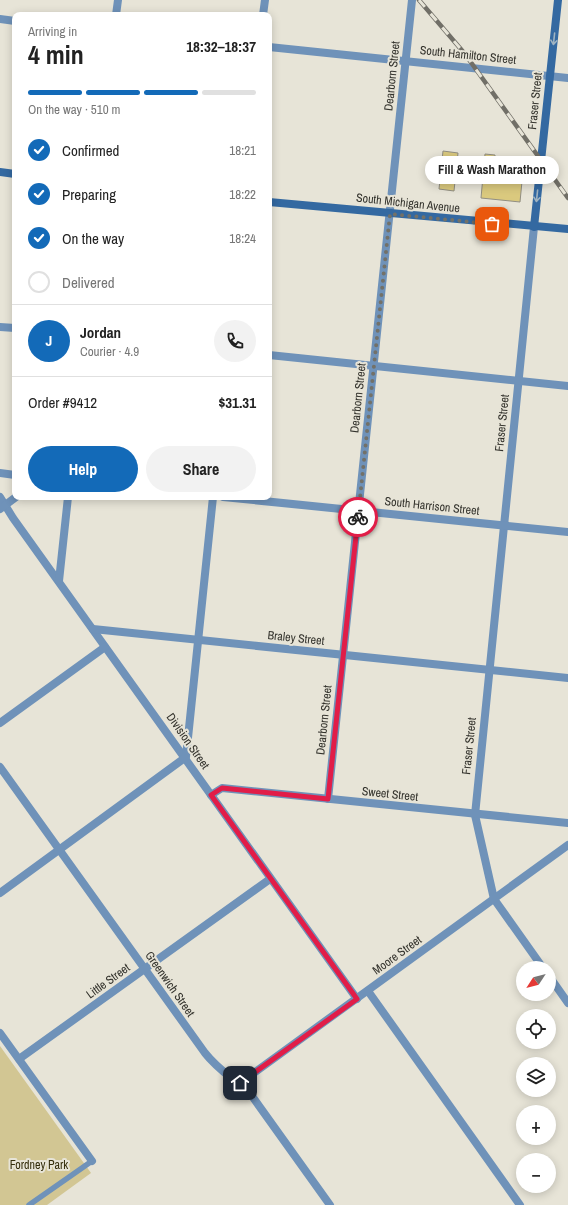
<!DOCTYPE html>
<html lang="en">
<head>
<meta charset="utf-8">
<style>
  body { margin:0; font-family:"Archivo Narrow",sans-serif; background:#f2f2f2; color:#222; height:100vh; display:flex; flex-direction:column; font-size:15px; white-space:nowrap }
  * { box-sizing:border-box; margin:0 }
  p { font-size:13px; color:#767676 }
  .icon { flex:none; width:22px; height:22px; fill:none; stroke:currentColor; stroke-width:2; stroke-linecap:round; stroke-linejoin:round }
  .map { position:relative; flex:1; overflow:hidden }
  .sheet { position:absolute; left:12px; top:12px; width:260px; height:488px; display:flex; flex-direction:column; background:#fff; border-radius:8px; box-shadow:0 2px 10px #0003 }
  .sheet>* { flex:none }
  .needle { width:26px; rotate:234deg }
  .buttons { position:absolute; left:516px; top:961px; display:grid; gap:8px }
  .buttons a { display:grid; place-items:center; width:40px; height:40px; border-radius:50%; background:#fff; box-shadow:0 2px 10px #0003; font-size:20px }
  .pin { position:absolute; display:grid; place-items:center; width:34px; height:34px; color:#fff; margin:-17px; border-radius:8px; box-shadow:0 2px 6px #0006 }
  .courier { position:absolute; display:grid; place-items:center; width:40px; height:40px; margin:-20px; border:3px solid #e11d48; border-radius:50%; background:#fff; color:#222; box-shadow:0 1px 5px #0007 }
  .bubble { position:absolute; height:28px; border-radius:14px; background:#fff; box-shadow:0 2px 10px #0003; font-size:13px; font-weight:700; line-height:28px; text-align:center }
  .summary em { font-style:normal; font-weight:700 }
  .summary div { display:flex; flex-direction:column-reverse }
  .summary { display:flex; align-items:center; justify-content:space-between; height:68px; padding:0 16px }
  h1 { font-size:26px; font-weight:700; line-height:30px }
  .bar { display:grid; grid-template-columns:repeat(4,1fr); gap:6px 4px; align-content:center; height:48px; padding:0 16px }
  .bar i { height:5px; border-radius:3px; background:#e0e0e0 }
  .bar .active { background:#136ab8 }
  .bar p { grid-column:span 4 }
  .line { display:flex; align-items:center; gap:10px; padding:0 16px; border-top:1px solid #e0e0e0 }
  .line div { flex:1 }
  .round { display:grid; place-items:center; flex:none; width:42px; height:42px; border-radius:21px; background:#f2f2f2 }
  ol { padding:0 16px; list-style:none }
  li { display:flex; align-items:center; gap:12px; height:44px }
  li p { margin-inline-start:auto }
  li .icon { padding:4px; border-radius:50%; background:#136ab8; color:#fff; stroke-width:4 }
  li:last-child { color:#767676 }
  li i { width:22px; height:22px; border:2px solid #e0e0e0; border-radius:50% }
  .button { display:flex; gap:8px; margin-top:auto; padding:8px 16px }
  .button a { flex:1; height:46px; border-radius:24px; background:#136ab8; color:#fff; font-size:16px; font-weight:700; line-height:46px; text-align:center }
  .button a+a { background:#f2f2f2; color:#222 }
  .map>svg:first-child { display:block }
  .green { fill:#d2c693 }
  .building { fill:#dac97e; stroke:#918e82 }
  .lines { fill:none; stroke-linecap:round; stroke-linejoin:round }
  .lane { stroke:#6f92b9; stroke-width:5.5 }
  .street { stroke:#6f92b9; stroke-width:8 }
  .secondary { stroke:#3469a1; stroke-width:8 }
  .rail-casing { stroke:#716f67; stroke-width:4.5 }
  .rail { stroke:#e7e4d7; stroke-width:3; stroke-dasharray:9; stroke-linecap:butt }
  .oneway { stroke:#9fb3c1 }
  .done { stroke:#737168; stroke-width:4; stroke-dasharray:0 7.2 }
  .route { stroke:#e11d48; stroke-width:5 }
  .labels { text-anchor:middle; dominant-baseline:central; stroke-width:4; stroke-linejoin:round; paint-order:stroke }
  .street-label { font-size:12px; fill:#34332d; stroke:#e7e4d7 }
  .park-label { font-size:12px; fill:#342d0b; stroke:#e7e4d7 }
</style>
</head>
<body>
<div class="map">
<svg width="568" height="1205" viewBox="0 0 568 1205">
  <rect width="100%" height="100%" fill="#e7e4d7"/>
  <path class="green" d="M0,1046l91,127 -44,32h-47z"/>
  <g class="building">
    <path d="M443,151l15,2 -4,38 -15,-2z"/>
    <path d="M485,154l10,1v4l25,3v8l3,1 -3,31 -39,-4z"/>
  </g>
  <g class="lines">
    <path class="lane" d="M29,1205l63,-44"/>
    <g class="street">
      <path d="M116,15l2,-15"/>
      <path d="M263,15l2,-15"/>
      <path d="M0,19l15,2"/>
      <path d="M269,47l299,31"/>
      <path d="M534,227l-59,588 19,84 49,69"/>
      <path d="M0,327l15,1"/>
      <path d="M269,355l299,31"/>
      <path d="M0,473l15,2"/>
      <path d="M0,497l13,21 344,481"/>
      <path d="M223,497l345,35"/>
      <path d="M0,509l16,-12"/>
      <path d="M59,581l9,-84"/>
      <path d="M93,629l475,49"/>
      <path d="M0,723l105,-76"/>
      <path d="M0,767l205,286c14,18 31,27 47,43l78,109"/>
      <path d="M211,795l11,-7 346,35"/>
      <path d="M328,799l84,-799"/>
      <path d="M0,893l186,-136 27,-260"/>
      <path d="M549,976l19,27"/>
      <path d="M368,991l152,214"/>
      <path d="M0,1033l92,128"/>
      <path d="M19,1059l251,-180"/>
      <path d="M240,1083l328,-238"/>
    </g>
    <g class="secondary">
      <path d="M0,172l15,2"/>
      <path d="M269,202l299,27"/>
      <path d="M534,227l24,-227"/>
    </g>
    <g class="rail-casing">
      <path id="rail" d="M419,0l46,54 103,144"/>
    </g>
    <use href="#rail" class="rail"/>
  </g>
  <defs><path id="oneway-shaft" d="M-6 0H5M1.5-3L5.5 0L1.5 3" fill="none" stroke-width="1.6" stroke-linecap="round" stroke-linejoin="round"/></defs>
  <g class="oneway">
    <use href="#oneway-shaft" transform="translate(554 39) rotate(96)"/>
    <use href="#oneway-shaft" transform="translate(537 196) rotate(96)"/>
  </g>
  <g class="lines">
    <path class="done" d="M358,517l32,-303 102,10"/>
    <path class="route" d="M240,1083l117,-84 -146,-204 11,-7 106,11 30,-282"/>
  </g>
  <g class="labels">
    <g class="street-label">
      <text transform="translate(468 55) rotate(6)">South Hamilton Street</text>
      <text transform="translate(392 76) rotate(-84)">Dearborn Street</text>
      <text transform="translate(535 101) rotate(-84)">Fraser Street</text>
      <text transform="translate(408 203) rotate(6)">South Michigan Avenue</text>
      <text transform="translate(358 398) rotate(-84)">Dearborn Street</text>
      <text transform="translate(502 423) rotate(-84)">Fraser Street</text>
      <text transform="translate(432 506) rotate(6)">South Harrison Street</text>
      <text transform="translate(296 638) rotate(6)">Braley Street</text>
      <text transform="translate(324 720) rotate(-84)">Dearborn Street</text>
      <text transform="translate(188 741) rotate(55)">Division Street</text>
      <text transform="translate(469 746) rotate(-84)">Fraser Street</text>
      <text transform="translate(390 794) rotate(6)">Sweet Street</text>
      <text transform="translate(397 955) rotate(-36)">Moore Street</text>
      <text transform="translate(108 981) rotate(-36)">Little Street</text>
      <text transform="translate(170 984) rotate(55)">Greenwich Street</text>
    </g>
    <g class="park-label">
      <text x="39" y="1165">Fordney Park</text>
    </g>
  </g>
</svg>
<div class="buttons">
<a><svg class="needle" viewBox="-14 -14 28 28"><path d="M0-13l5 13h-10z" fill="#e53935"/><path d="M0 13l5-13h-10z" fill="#767676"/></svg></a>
<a><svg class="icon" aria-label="locate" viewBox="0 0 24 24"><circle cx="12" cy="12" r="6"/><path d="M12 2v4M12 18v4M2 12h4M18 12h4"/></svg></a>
<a><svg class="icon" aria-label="layers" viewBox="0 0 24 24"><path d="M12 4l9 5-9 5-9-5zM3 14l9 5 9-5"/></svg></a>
<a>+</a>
<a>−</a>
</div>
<div class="pin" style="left:492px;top:224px;background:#ea580c"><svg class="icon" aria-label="bag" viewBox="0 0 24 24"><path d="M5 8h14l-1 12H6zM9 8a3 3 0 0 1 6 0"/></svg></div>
<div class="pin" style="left:240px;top:1083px;background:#1f2937"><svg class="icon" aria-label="home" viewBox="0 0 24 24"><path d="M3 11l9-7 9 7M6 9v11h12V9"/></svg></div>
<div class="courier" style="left:358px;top:517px"><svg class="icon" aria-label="bike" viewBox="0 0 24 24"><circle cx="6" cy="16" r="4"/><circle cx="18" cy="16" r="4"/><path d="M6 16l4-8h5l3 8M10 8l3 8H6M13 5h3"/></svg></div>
<div class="bubble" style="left:425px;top:156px;width:134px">Fill &amp; Wash Marathon</div>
<section class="sheet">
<div class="summary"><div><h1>4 min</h1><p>Arriving in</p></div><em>18:32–18:37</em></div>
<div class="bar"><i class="active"></i><i class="active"></i><i class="active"></i><i></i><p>On the way · 510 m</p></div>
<ol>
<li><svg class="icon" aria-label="check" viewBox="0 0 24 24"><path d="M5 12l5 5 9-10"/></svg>Confirmed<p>18:21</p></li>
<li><svg class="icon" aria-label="check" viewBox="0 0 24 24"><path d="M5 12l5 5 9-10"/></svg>Preparing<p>18:22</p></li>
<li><svg class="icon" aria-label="check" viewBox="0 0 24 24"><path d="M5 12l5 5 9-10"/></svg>On the way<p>18:24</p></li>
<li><i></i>Delivered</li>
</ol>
<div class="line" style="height:72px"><b class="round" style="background:#136ab8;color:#fff">J</b><div><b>Jordan</b><p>Courier · 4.9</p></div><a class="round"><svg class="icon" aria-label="phone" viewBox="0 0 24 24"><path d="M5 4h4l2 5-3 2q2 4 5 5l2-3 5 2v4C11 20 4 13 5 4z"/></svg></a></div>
<div class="line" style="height:52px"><div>Order #9412</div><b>$31.31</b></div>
<div class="button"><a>Help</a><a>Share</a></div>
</section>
</div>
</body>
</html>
